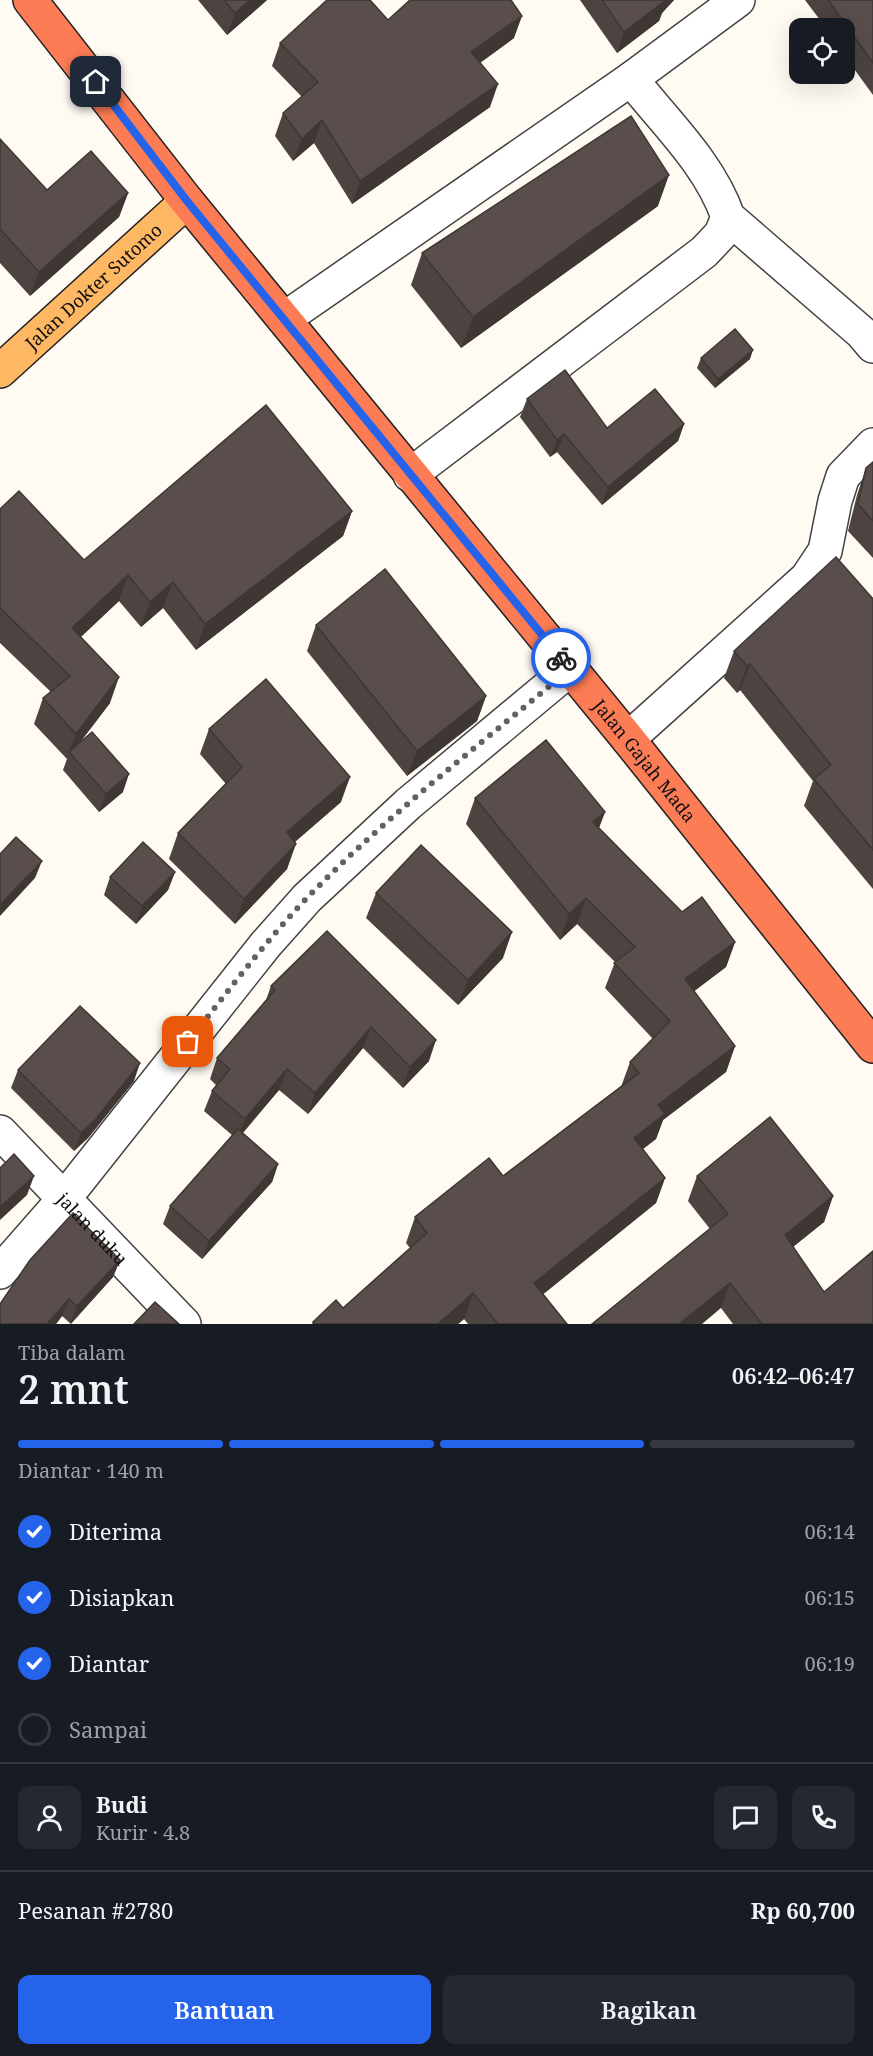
<!DOCTYPE html>
<html lang="id">
<head>
<meta charset="utf-8">
<style>
  body { margin:0; font-family:"Noto Serif",serif; background:#242831; color:#f1f3f6; height:100vh; display:flex; flex-direction:column; font-size:22px; white-space:nowrap }
  * { box-sizing:border-box; margin:0 }
  p { font-size:20px; color:#9ea1a6 }
  .icon { flex:none; width:33px; height:33px; fill:none; stroke:currentColor; stroke-width:2; stroke-linecap:round; stroke-linejoin:round }
  .map { position:relative; height:1324px; overflow:hidden }
  .details { display:flex; flex-direction:column; background:#171b24; flex:1 }
  .details>* { flex:none }
  .controls { position:absolute; left:789px; top:18px; display:grid; gap:12px }
  .controls a { display:grid; place-items:center; width:66px; height:66px; border-radius:12px; background:#171b24; box-shadow:0 6px 24px #0002; font-size:30px }
  .pin { position:absolute; display:grid; place-items:center; width:51px; height:51px; color:#fff; margin:-26px; border-radius:12px; box-shadow:0 3px 9px #0006 }
  .courier { position:absolute; display:grid; place-items:center; width:60px; height:60px; margin:-30px; border:4px solid #2563eb; border-radius:50%; background:#fff; color:#222; box-shadow:0 2px 8px #0007 }
  .overview em { font-style:normal; font-weight:600 }
  .overview div { display:flex; flex-direction:column-reverse }
  .overview { display:flex; align-items:center; justify-content:space-between; height:102px; padding:0 18px }
  h1 { font-size:39px; font-weight:600; line-height:45px }
  .bar { display:grid; grid-template-columns:repeat(4,1fr); gap:9px 6px; align-content:center; height:72px; padding:0 18px }
  .bar i { height:8px; border-radius:4px; background:#363941 }
  .bar .current { background:#2563eb }
  .bar p { grid-column:span 4 }
  .line { display:flex; align-items:center; gap:15px; padding:0 18px; border-top:2px solid #363941 }
  .line div { flex:1 }
  .round { display:grid; place-items:center; flex:none; width:63px; height:63px; border-radius:12px; background:#242831 }
  ol { padding:0 18px; list-style:none }
  li { display:flex; align-items:center; gap:18px; height:66px }
  li p { margin-inline-start:auto }
  li .icon { padding:6px; border-radius:50%; background:#2563eb; color:#fff; stroke-width:4 }
  li:last-child { color:#9ea1a6 }
  li i { width:33px; height:33px; border:3px solid #363941; border-radius:50% }
  .primary-button { display:flex; gap:12px; margin-top:auto; padding:12px 18px }
  .primary-button a { flex:1; height:69px; border-radius:12px; background:#2563eb; color:#fff; font-size:24px; font-weight:600; line-height:69px; text-align:center }
  .primary-button a+a { background:#242831; color:#f1f3f6 }
  .map>svg:first-child { display:block }
  .lines { fill:none; stroke-linecap:round; stroke-linejoin:round }
  .minor-casing { stroke:#434343; stroke-width:36 }
  .major-casing { stroke:#212121; stroke-width:36 }
  .highway-casing { stroke:#212121; stroke-width:36 }
  .minor { stroke:#fff; stroke-width:33 }
  .major { stroke:#feb763; stroke-width:33 }
  .highway { stroke:#fb7c55; stroke-width:33 }
  .wall { fill:#4d4340 }
  .shaded-wall { fill:#3e3734 }
  .building { fill:#594e4b; stroke:#3e3734; stroke-width:1.5 }
  .done { stroke:#64625f; stroke-width:6; stroke-dasharray:0 10.8 }
  .route { stroke:#2563eb; stroke-width:8 }
  .labels { text-anchor:middle; dominant-baseline:central; stroke-width:6; stroke-linejoin:round; paint-order:stroke }
  .street-label { font-size:18px; fill:#101010; stroke:#fff }
</style>
</head>
<body>
<div class="map">
<svg width="873" height="1324" viewBox="0 0 873 1324">
  <rect width="100%" height="100%" fill="#fffaf2"/>
  <g class="lines">
    <g class="minor-casing">
      <g id="minor">
        <path d="M728,217l134,116 11,13"/>
        <path d="M284,319l347,-240"/>
        <path d="M410,475l294,-223 17,-18 7,-17c-18,-53 -63,-95 -97,-138l107,-79"/>
        <path d="M628,739l179,-161 18,-27 10,-50 8,-25 30,-31"/>
        <path id="s1" d="M0,1132l184,192"/>
        <path d="M0,1272l63,-72 203,-256 41,-46 101,-94 162,-135"/>
      </g>
    </g>
    <g class="major-casing">
      <g id="major">
        <path id="s2" d="M0,371l187,-170"/>
      </g>
    </g>
    <g class="highway-casing">
      <g id="highway">
        <path id="s3" d="M30,0l157,201 441,538 245,307"/>
      </g>
    </g>
    <use href="#minor" class="minor"/>
    <use href="#major" class="major"/>
    <use href="#highway" class="highway"/>
  </g>
  <g class="wall">
    <path d="M198,0h69l-40,35z"/>
    <path d="M580,0h94l-12,13 -3,8 -42,32z"/>
    <path d="M805,0h68v95l-29,-40v-27h-18z"/>
    <path d="M388,20l126,18 -34,25 10,44 -138,97 -38,-61 -21,18 -18,-25 8,-23 19,-16 -30,-31 8,-23z"/>
    <path d="M0,139l47,51 81,3 -9,24 -89,79 -30,-33z"/>
    <path d="M658,206l-197,142 -50,-63 11,-32z"/>
    <path d="M701,358l49,1 -35,29 -18,-20z"/>
    <path d="M527,399l80,29 77,-4 -6,17 -76,64 -45,-53 -7,5 -30,-40z"/>
    <path d="M873,462v96l-25,-27 9,-36 9,-27z"/>
    <path d="M0,509l84,51 268,-49 -9,25 -147,114 -33,-42 -22,19 -22,-26 -39,36 30,66 -32,42 45,47 -24,20 -36,-42 4,-11 -33,-35 9,-26 8,-6 -51,-49z"/>
    <path d="M873,599v290l-69,-83 9,-25 -73,-91 -3,3 -13,-15 10,-27z"/>
    <path d="M316,625l170,71 -9,25 -70,55 -100,-125z"/>
    <path d="M209,729l132,73 -46,40 -8,27 -52,55 -66,-65 9,-26 48,-49 -26,-30z"/>
    <path d="M475,798l130,14 -6,16 83,84 53,30 -9,25 -32,24 41,55 -9,26 -63,48 -7,19 -13,10 22,29 -9,25 -113,91 24,30h-99l-4,-5 -6,5h-146l1,-2 30,-14 67,-60 -4,-5 9,-26 88,-41 118,-89 9,-25 23,-23 -48,-51 10,-26 -38,-38 -17,16 -94,-116z"/>
    <path d="M175,872l-7,18 -32,34 -32,-29 6,-18z"/>
    <path d="M376,893l127,65 -45,47 -92,-87z"/>
    <path d="M327,931l102,130 -26,27 -40,-40 -55,66 -29,-24 -36,43 35,31 -6,18 -70,77 -39,-35 7,-18 62,-71 -28,-24 8,-20 4,-6 -6,-6 7,-21 49,-58 5,-14z"/>
    <path d="M18,1070l116,11 -46,57 -14,13 -63,-63z"/>
    <path d="M697,1176l136,20 -9,26 -31,25 31,45 49,32h-140l-12,-16 -11,-79 -22,-28z"/>
    <path d="M120,1260l-7,17 -42,47 -9,-8 -6,8h-56z"/>
  </g>
  <g class="shaded-wall">
    <path d="M250,0h17l-40,35 8,-22z"/>
    <path d="M663,0h11l-12,13 -3,8 -42,32 7,-21z"/>
    <path d="M522,16l-8,22 -51,37 8,-23z"/>
    <path d="M498,84l-8,23 -138,97 8,-23z"/>
    <path d="M322,120l-8,23 -21,18 9,-22z"/>
    <path d="M669,175l-11,31 -197,142 12,-31z"/>
    <path d="M128,193l-9,24 -89,79 9,-24z"/>
    <path d="M753,350l-3,9 -35,29 3,-9z"/>
    <path d="M684,424l-6,17 -76,64 6,-18z"/>
    <path d="M564,434l-7,18 -7,5 7,-17z"/>
    <path d="M352,511l-9,25 -147,114 9,-26z"/>
    <path d="M128,575l-9,26 -56,53 9,-26z"/>
    <path d="M173,582l-10,26 -22,19 9,-25z"/>
    <path d="M750,664l-10,26 -3,3 10,-27z"/>
    <path d="M119,677l-9,26 -39,51 -2,-2 7,-18z"/>
    <path d="M486,696l-9,25 -70,55 10,-25z"/>
    <path d="M129,774l-6,18 -24,20 7,-18z"/>
    <path d="M350,777l-9,25 -64,55 10,-25z"/>
    <path d="M605,812l-10,25 -2,-15z"/>
    <path d="M296,844l-9,25 -52,55 9,-25z"/>
    <path d="M42,861l-7,17 -35,38v-11z"/>
    <path d="M175,872l-7,18 -32,34 6,-18z"/>
    <path d="M586,898l-9,26 -17,16 9,-26z"/>
    <path d="M512,932l-9,26 -45,47 10,-25z"/>
    <path d="M735,942l-9,25 -50,38 9,-26z"/>
    <path d="M371,1027l-8,21 -55,66 7,-21z"/>
    <path d="M436,1040l-7,21 -26,27 7,-21z"/>
    <path d="M735,1046l-9,26 -63,48 -7,19 -32,24 10,-25 24,-33z"/>
    <path d="M140,1063l-6,18 -46,57 -14,13 7,-18z"/>
    <path d="M287,1069l-8,21 -42,49 8,-20z"/>
    <path d="M278,1164l-6,18 -70,77 7,-18z"/>
    <path d="M34,1176l-7,19 -27,25v-13z"/>
    <path d="M665,1178l-9,25 -131,106 9,-26z"/>
    <path d="M833,1196l-9,26 -49,39 10,-26z"/>
    <path d="M120,1260l-7,17 -43,47 7,-18z"/>
    <path d="M730,1283l-9,25 -19,16h-23z"/>
    <path d="M473,1293l-9,26 -6,5h-20z"/>
    <path d="M69,1299l-7,17 -6,8h-9z"/>
  </g>
  <g class="building">
    <path d="M224,0h26l-15,13z"/>
    <path d="M327,0h43l18,20 22,-20h101l11,16 -51,36 27,32 -138,97 -38,-61 -20,19 -19,-26 35,-31 -38,-39z"/>
    <path d="M602,0h64l-42,32z"/>
    <path d="M828,0h45v63z"/>
    <path d="M631,116l38,59 -196,142 -51,-64z"/>
    <path d="M0,139l47,51 44,-39 37,42 -89,79 -39,-43z"/>
    <path d="M735,329l18,21 -35,29 -17,-21z"/>
    <path d="M565,370l42,58 48,-39 29,35 -76,63 -44,-53 -7,6 -30,-41z"/>
    <path d="M266,405l86,106 -147,113 -32,-42 -23,20 -22,-27 -56,53 47,49 -43,57 -33,-36 27,-22 -70,-68v-99l19,-18 65,69z"/>
    <path d="M873,462v59l-15,-17 8,-36z"/>
    <path d="M836,557l37,42v251l-59,-71 17,-14 -81,-101 -3,2 -13,-15z"/>
    <path d="M385,569l101,127 -69,55 -101,-126z"/>
    <path d="M266,679l84,98 -63,55 9,12 -52,55 -66,-66 64,-66 -33,-38z"/>
    <path d="M92,732l37,42 -23,20 -37,-42z"/>
    <path d="M546,740l59,72 -12,10 89,90 20,-15 33,45 -50,37 50,67 -77,59 7,9 -31,24 31,40 -131,105 33,41h-69l-25,-31 -35,31h-123l-2,-2 23,-22 7,8 84,-75 -12,-16 74,-59 14,18 136,-103 -9,-11 40,-41 -56,-58 21,-16 -49,-49 -17,16 -94,-116z"/>
    <path d="M16,837l26,24 -42,44v-51z"/>
    <path d="M143,842l32,30 -33,34 -32,-29z"/>
    <path d="M421,845l91,87 -44,48 -92,-87z"/>
    <path d="M327,931l109,109 -26,27 -39,-40 -56,66 -28,-24 -42,50 -33,-28 18,-22 -13,-11 58,-68 -4,-4z"/>
    <path d="M80,1006l60,57 -45,57 -14,13 -63,-63z"/>
    <path d="M770,1117l63,79 -48,39 39,57 49,-41v73h-111l-32,-41 -51,41h-87l136,-110 -31,-38z"/>
    <path d="M238,1129l40,35 -69,77 -39,-35z"/>
    <path d="M14,1154l20,22 -34,31v-39z"/>
    <path d="M73,1213l47,47 -43,46 -8,-7 -22,25h-47v-20l30,-44z"/>
    <path d="M155,1302l24,22h-45z"/>
  </g>
  <g class="lines">
    <path class="done" d="M188,1042c38,-48 75,-98 118,-143 81,-84 175,-155 264,-230l-9,-11"/>
    <path class="route" d="M96,82l91,119 374,457"/>
  </g>
  <g class="labels">
    <g class="street-label">
      <text stroke="none"><textPath href="#s2" startOffset="126">Jalan Dokter Sutomo</textPath></text>
      <text stroke="none"><textPath href="#s3" startOffset="978">Jalan Gajah Mada</textPath></text>
      <text stroke="none"><textPath href="#s1" startOffset="134">jalan duku</textPath></text>
    </g>
  </g>
</svg>
<div class="controls">
<a><svg class="icon" aria-label="locate" viewBox="0 0 24 24"><circle cx="12" cy="12" r="6"/><path d="M12 2v4M12 18v4M2 12h4M18 12h4"/></svg></a>
</div>
<div class="pin" style="left:188px;top:1042px;background:#ea580c"><svg class="icon" aria-label="bag" viewBox="0 0 24 24"><path d="M5 8h14l-1 12H6zM9 8a3 3 0 0 1 6 0"/></svg></div>
<div class="pin" style="left:96px;top:82px;background:#1f2937"><svg class="icon" aria-label="home" viewBox="0 0 24 24"><path d="M3 11l9-7 9 7M6 9v11h12V9"/></svg></div>
<div class="courier" style="left:561px;top:658px"><svg class="icon" aria-label="bike" viewBox="0 0 24 24"><circle cx="6" cy="16" r="4"/><circle cx="18" cy="16" r="4"/><path d="M6 16l4-8h5l3 8M10 8l3 8H6M13 5h3"/></svg></div>
</div>
<section class="details">
<div class="overview"><div><h1>2 mnt</h1><p>Tiba dalam</p></div><em>06:42–06:47</em></div>
<div class="bar"><i class="current"></i><i class="current"></i><i class="current"></i><i></i><p>Diantar · 140 m</p></div>
<ol>
<li><svg class="icon" aria-label="check" viewBox="0 0 24 24"><path d="M5 12l5 5 9-10"/></svg>Diterima<p>06:14</p></li>
<li><svg class="icon" aria-label="check" viewBox="0 0 24 24"><path d="M5 12l5 5 9-10"/></svg>Disiapkan<p>06:15</p></li>
<li><svg class="icon" aria-label="check" viewBox="0 0 24 24"><path d="M5 12l5 5 9-10"/></svg>Diantar<p>06:19</p></li>
<li><i></i>Sampai</li>
</ol>
<div class="line" style="height:108px"><a class="round"><svg class="icon" aria-label="person" viewBox="0 0 24 24"><circle cx="12" cy="8" r="4"/><path d="M4 21q1-7 8-7t8 7"/></svg></a><div><b>Budi</b><p>Kurir · 4.8</p></div><a class="round"><svg class="icon" aria-label="chat" viewBox="0 0 24 24"><path d="M4 5h16v11H9l-5 4z"/></svg></a><a class="round"><svg class="icon" aria-label="phone" viewBox="0 0 24 24"><path d="M5 4h4l2 5-3 2q2 4 5 5l2-3 5 2v4C11 20 4 13 5 4z"/></svg></a></div>
<div class="line" style="height:78px"><div>Pesanan #2780</div><b>Rp 60,700</b></div>
<div class="primary-button"><a>Bantuan</a><a>Bagikan</a></div>
</section>
</body>
</html>
